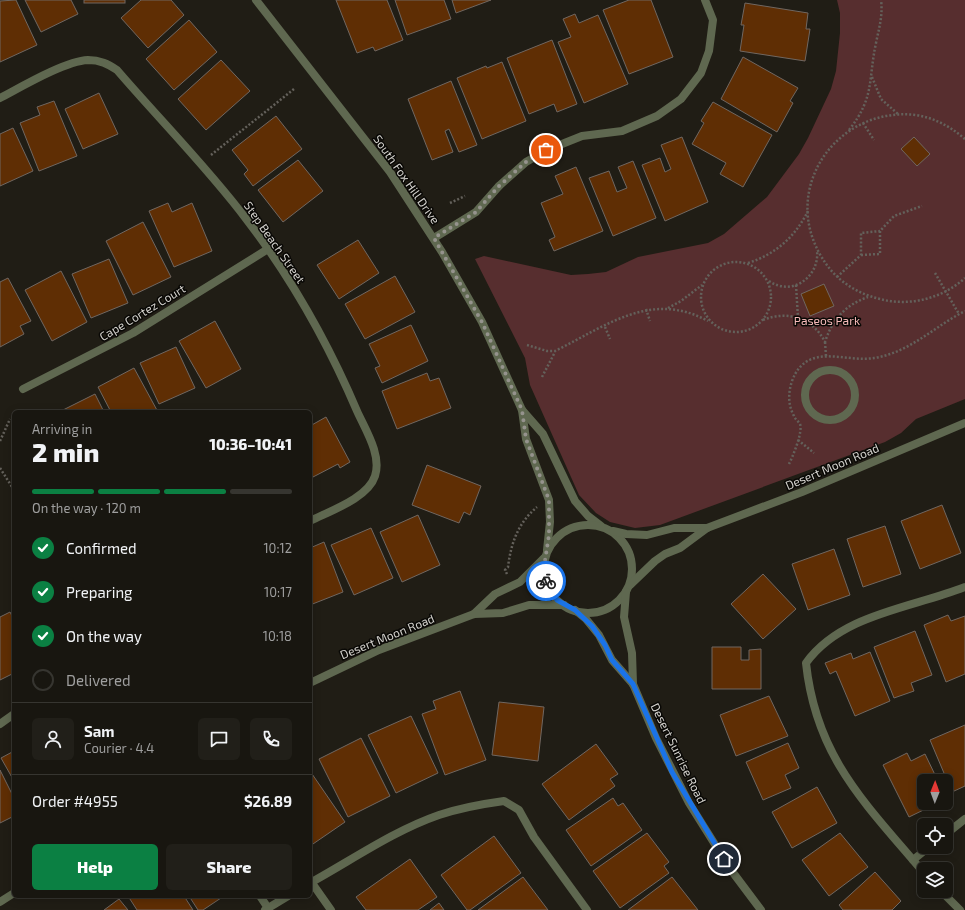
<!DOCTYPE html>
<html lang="en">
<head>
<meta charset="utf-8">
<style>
  body { margin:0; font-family:"Exo 2",sans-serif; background:#211f19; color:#f1f3f6; height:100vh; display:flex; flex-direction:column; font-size:15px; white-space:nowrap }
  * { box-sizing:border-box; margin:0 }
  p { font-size:13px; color:#9f9f9f }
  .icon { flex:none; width:22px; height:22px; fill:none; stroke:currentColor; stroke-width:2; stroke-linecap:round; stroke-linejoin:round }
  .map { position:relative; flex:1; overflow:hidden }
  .sheet { position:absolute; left:12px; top:410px; width:300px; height:488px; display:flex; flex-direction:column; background:#181610; border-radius:6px; box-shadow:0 2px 10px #0003,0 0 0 1px #363530 }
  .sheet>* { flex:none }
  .needle { width:26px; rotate:1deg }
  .fabs { position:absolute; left:917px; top:774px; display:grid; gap:8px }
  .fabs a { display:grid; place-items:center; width:36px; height:36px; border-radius:6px; background:#181610; box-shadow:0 2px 10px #0003,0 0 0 1px #363530; font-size:20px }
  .pin { position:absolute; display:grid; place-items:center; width:34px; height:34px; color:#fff; margin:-17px; border:2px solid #fff; border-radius:50%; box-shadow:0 1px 4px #0007 }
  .courier { position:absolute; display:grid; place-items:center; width:40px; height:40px; margin:-20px; border:3px solid #1a73e8; border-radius:50%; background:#fff; color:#222; box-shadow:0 1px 5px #0007 }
  .head em { font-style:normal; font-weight:800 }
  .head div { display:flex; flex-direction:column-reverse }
  .head { display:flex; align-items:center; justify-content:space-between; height:68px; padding:0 20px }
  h1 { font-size:26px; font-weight:800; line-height:30px }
  .bar { display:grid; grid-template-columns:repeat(4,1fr); gap:6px 4px; align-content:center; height:48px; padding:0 20px }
  .bar i { height:5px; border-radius:3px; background:#363530 }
  .bar .on { background:#0b8043 }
  .bar p { grid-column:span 4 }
  .line { display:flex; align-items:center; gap:10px; padding:0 20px; border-top:1px solid #363530 }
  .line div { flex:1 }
  .round { display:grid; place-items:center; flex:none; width:42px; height:42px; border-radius:6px; background:#211f19 }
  ol { padding:0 20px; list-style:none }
  li { display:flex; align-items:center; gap:12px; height:44px }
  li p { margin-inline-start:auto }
  li .icon { padding:4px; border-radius:50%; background:#0b8043; color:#fff; stroke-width:4 }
  li:last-child { color:#9f9f9f }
  li i { width:22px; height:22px; border:2px solid #363530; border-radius:50% }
  .primary-button { display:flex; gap:8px; margin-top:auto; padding:8px 20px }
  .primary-button a { flex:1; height:46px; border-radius:6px; background:#0b8043; color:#fff; font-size:16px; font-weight:800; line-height:46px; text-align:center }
  .primary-button a+a { background:#211f19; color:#f1f3f6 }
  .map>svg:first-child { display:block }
  .green { fill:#572e2f }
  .building { fill:#5f2e04; stroke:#706761 }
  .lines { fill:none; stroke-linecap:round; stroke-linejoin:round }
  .path { stroke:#64615b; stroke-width:2.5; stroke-dasharray:2 2; stroke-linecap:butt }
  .service { stroke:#5f6850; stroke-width:8 }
  .minor { stroke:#5f6850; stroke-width:8 }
  .tertiary { stroke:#5f6850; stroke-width:8 }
  .done { stroke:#95938d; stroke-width:4; stroke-dasharray:0 7.2 }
  .route { stroke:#1a73e8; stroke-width:5 }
  .labels { text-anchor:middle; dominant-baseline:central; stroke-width:3; stroke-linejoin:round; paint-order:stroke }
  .street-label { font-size:12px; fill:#d4d2cd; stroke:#090805 }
  .park-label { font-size:12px; fill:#f6bab9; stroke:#090805 }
</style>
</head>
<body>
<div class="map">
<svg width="965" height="910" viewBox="0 0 965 910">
  <rect width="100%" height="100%" fill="#201d15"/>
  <path class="green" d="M837,0h128v399l-49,20 -15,14 -16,9 -225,83 -25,3 -25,-6 -14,-9 -17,-18 -49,-110 -5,-27 -50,-99 9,-3 87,19 17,-1 18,-2 32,-15 70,-14 16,-9 43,-37 32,-43 9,-16 23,-49 5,-18 4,-38v-20z"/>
  <g class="building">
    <path d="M16,0l21,45 -37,17v-61z"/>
    <path d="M25,0h46l7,14 -37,18z"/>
    <rect x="84" y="0" width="41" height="3"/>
    <path d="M141,0h30l13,15 -36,33 -27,-30z"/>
    <path d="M336,0h51l16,40 -28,11 -2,-4 -16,6z"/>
    <path d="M395,0h49l7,19 -44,16z"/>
    <path d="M452,0h39l-35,13z"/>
    <path d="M629,0h22l22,57 -44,17 -26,-64z"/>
    <path d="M745,3l63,10 -2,16h4l-5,32 -65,-10 4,-26h-3z"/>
    <path d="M575,14l4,9 19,-8 30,69 -44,19 -26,-61 13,-5 -8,-18z"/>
    <path d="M189,20l28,32 -43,38 -28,-31z"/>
    <path d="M552,40l25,64 -20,8 -3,-8 -25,10 -22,-56z"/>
    <path d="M743,57l55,31 -8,13 3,2 -16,29 -56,-33z"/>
    <path d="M221,60l29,31 -44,39 -28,-31z"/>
    <path d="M502,62l24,59 -44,18 -25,-61 29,-12 1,2z"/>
    <path d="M451,81l26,64 -18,7 -10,-23 -4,2 8,21 -21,8 -24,-61z"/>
    <path d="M99,93l19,41 -35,15 -18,-40z"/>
    <path d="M54,101l23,55 -38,15 -19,-48 20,-8 -3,-8z"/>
    <path d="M713,102l59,33 -29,52 -23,-13 6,-11 -34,-19 12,-21 -3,-2z"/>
    <path d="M276,116l26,33 -49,37 -9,-12 4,-4 -16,-20z"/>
    <path d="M13,128l20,43 -33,15v-52z"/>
    <path d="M682,137l26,65 -43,19 -23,-56 18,-7 5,14 6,-3 -10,-24z"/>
    <path d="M914,137l16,17 -13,12 -16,-17z"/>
    <path d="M298,160l25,31 -40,31 -25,-32z"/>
    <path d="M633,161l23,57 -43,18 -24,-58 20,-7 8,21 10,-4 -9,-21z"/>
    <path d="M576,167l27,64 -49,20 -5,-11 6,-3 -14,-34 22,-9 -8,-18z"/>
    <path d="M168,203l4,9 20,-9 20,48 -38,16 -25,-56z"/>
    <path d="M143,222l28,55 -38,18 -27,-54z"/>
    <path d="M358,240l21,33 -40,26 -22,-34z"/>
    <path d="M109,259l19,44 -37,15 -19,-44z"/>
    <path d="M61,271l26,51 -35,19 -27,-51z"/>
    <path d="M395,276l20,36 -50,27 -20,-35z"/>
    <path d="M8,278l23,43 -11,5 4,8 -24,13v-65z"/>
    <path d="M824,284l10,22 -24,10 -9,-22z"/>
    <path d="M215,321l26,48 -35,19 -27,-47z"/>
    <path d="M411,325l17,36 -46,22 -7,-15 5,-2 -11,-22z"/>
    <path d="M176,347l19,41 -36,16 -19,-41z"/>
    <path d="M134,368l24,44h-47l-13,-25z"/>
    <path d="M427,373l3,8 9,-3 12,30 -54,21 -15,-38z"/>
    <path d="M95,394l9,18h-45z"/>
    <path d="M326,417l24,45 -10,6 -2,-4 -25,13 -3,-5v-46z"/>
    <path d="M427,465l54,21 -11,29 -6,-3 -5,11 -47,-18z"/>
    <path d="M942,505l19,48 -41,16 -19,-48z"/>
    <path d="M418,515l22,50 -38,17 -22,-50z"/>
    <path d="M885,526l16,48 -38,13 -16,-48z"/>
    <path d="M371,528l22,50 -39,17 -23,-50z"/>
    <path d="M324,542l19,50 -33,13v-57z"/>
    <path d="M834,549l16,46 -42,15 -16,-46z"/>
    <path d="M763,574l33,35 -33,30 -32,-35z"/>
    <path d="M10,612l4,8v53l-14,7v-63z"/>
    <path d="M948,615l3,6 14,-5v58l-19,8 -22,-57z"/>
    <path d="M915,631l17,44 -21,8 3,8 -20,7 -20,-51z"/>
    <path d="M712,647h29v13h8v-10l12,-1v40h-49z"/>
    <path d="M870,652l20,49 -35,15 -19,-45 -6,3 -5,-11 26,-10 2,6z"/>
    <path d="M460,691l26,69 -41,15 -23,-61 14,-5 -3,-8z"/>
    <path d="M769,696l19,40 -52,20 -16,-41z"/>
    <path d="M499,702l45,5 -6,54 -46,-6z"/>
    <path d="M411,716l27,57 -42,20 -28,-58z"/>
    <path d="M965,725v61l-13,6 -22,-52z"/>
    <path d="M361,738l29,58 -42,21 -29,-58z"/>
    <path d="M788,743l11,25 -14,7 6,13 -28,12 -17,-38z"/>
    <path d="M596,744l22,30 -8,5 5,7 -46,34 -27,-36z"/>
    <path d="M14,751v30l-13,-23z"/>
    <path d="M907,753l4,8 14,-7 13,27h-14v22h14l-29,14 -26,-52z"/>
    <path d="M0,770l14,28v18l-14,7z"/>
    <path d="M310,771l35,51 -35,24z"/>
    <path d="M817,787l20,36 -45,25 -20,-36z"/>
    <path d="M613,798l5,8 5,-3 19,27 -51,36 -25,-36z"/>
    <path d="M647,833l22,29 -5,4 5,7 -49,35 -27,-37z"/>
    <path d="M840,833l28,34 -39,29 -27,-36z"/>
    <path d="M494,836l27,37 -51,37h-3l-26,-35z"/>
    <path d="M410,859l27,38 -19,13h-52l-10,-13z"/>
    <path d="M875,872l26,29 -9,9h-49l-4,-5z"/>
    <path d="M523,877l25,33h-70z"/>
    <path d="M672,877l26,33h-70z"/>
    <path d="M128,896h56l9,14h-56z"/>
    <path d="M189,896h35l-21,14h-5z"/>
    <path d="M119,899l9,11h-24z"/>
    <path d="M439,903l5,7h-14z"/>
  </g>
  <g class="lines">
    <g class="path">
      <path d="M872,77l9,22 17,15"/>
      <path d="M863,123l11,17"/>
      <path d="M849,130c26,-33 19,-50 27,-87 3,-15 7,-27 5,-43"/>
      <path d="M965,139c-14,-12 -30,-21 -49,-24 -78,-9 -136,72 -95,141 13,23 34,37 59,43 30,8 63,-1 85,-21"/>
      <path d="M211,155l83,-66"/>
      <path d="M450,203l15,-7"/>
      <path d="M861,255l19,-1v-23l14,-15 28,-10"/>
      <circle cx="736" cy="297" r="35"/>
      <path d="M748,263c28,-9 47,-26 60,-52"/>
      <path d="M935,273l24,41"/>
      <path d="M837,277l24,-22v-22l19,-2"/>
      <path d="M769,281c23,16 51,-4 48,-31"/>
      <path d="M796,285l2,33"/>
      <path d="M668,308l13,-7 21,-16"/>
      <path d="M646,309l4,12"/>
      <path d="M763,320c25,-10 50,-2 62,22 7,-22 20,-37 43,-45"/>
      <path d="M605,327l5,12"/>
      <path d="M825,342l1,14"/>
      <path d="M527,345l20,6h8c51,-25 96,-61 153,-30"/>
      <path d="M542,377l13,-25"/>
      <path d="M798,440l16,13"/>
      <path d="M0,441l10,-22"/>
      <path d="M789,464c4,-8 14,-32 11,-40 -2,-3 -5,-5 -6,-8 -6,-11 -6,-23 -2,-35 15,-40 53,-18 82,-23 35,-5 61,-32 91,-47"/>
      <path d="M0,468l14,22"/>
      <path d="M507,574l-2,-4 3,-3c3,-24 10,-44 29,-60"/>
    </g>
    <g class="service">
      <path d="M434,238l42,-26 23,-26"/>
      <circle cx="830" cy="395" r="25"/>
      <path d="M260,896l8,12"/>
    </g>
    <g class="minor">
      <path d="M0,98c21,-11 65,-37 88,-38 12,0 20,4 29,10 43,50 91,98 130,150 45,59 81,123 110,191 8,18 25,44 18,65 -7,22 -45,35 -65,45"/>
      <path d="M499,186l27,-24 21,-12 35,-14 40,-5 35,-15 24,-17 20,-26 8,-22 4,-31 -8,-20"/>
      <path d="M23,389l110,-56 135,-84"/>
      <path d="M0,724l14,-10"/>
      <path d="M946,834l19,-15"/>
      <path d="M913,860l16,-13"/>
      <path d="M924,873c-58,-69 -108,-115 -118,-210 35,-49 106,-55 159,-76"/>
      <path d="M310,883c42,-23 83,-52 129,-68 21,-7 43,-11 65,-14l15,9 15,27 53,73"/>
      <path d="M312,883l19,27"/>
      <path d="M941,891l19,19"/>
      <path d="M265,910l23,-14"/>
    </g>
    <g class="tertiary">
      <path d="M256,0l134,172 52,80 40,70 40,88 4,29 23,61 1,22 -3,28"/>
      <path d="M522,410l21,24 32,67 13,15 13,10"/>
      <circle cx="588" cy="569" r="44"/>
      <path d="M613,531l13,3 21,1 27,-7h33"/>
      <path d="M630,585l25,-24 10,-7 15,-6 27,-20 95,-36 163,-69"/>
      <path d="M626,592l-2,25 8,36 1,31"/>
      <path d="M575,610l11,9 13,16 13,25 21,24 23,54 33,65 42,67 30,40"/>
      <path d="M474,614l21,-20 25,-12 24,-24"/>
      <path d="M310,683l69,-33 95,-36 29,-1 26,-8h35"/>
      <path d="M0,902l14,-9"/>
    </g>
  </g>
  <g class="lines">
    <path class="done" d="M546,581l-2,-14 5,-32v-35l-23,-61 -4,-29 -40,-88 -48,-84 42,-26 23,-26 27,-24 20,-12"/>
    <path class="route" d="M546,581l11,19 18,10 17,16 13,19 7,15 21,24 39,88 52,87"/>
  </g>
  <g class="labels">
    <g class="street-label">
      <text transform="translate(407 179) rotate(55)">South Fox Hill Drive</text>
      <text transform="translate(275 242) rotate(55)">Step Beach Street</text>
      <text transform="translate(142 312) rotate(-31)">Cape Cortez Court</text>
      <text transform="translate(832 466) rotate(-23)">Desert Moon Road</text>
      <text transform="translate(387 636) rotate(-22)">Desert Moon Road</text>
      <text transform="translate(679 753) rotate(64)">Desert Sunrise Road</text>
    </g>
    <g class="park-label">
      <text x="827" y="320">Paseos Park</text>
    </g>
  </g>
</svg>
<div class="fabs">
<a><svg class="needle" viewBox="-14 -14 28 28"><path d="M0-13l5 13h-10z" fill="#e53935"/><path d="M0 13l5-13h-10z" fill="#9f9f9f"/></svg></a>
<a><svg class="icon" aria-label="locate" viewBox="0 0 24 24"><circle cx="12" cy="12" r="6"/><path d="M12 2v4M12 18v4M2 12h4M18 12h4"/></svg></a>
<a><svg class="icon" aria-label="layers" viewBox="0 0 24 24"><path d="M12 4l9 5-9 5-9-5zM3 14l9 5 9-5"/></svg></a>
</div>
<div class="pin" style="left:546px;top:150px;background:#ea580c"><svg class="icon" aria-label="bag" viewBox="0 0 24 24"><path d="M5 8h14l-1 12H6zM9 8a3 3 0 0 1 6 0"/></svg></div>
<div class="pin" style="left:724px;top:859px;background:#1f2937"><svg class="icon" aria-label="home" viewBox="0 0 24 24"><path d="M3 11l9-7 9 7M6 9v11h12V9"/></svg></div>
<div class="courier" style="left:546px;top:581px"><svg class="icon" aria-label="bike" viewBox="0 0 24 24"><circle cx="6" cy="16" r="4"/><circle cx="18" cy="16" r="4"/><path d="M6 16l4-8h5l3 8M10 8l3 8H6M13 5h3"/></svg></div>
<section class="sheet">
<div class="head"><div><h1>2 min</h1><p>Arriving in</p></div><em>10:36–10:41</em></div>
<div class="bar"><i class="on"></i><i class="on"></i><i class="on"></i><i></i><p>On the way · 120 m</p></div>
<ol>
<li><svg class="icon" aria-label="check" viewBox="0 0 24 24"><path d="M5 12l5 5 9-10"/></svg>Confirmed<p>10:12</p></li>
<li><svg class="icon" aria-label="check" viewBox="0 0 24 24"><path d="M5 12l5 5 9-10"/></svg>Preparing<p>10:17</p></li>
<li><svg class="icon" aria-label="check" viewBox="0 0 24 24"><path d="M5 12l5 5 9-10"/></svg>On the way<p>10:18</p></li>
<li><i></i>Delivered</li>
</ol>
<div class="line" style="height:72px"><a class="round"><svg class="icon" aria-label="person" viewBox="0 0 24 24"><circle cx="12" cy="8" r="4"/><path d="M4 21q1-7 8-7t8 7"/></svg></a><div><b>Sam</b><p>Courier · 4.4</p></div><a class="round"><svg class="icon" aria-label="chat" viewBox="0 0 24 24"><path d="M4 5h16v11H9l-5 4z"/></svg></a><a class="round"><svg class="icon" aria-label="phone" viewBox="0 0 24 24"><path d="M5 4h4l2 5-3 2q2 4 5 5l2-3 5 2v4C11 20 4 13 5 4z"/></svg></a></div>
<div class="line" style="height:52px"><div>Order #4955</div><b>$26.89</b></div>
<div class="primary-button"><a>Help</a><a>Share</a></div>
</section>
</div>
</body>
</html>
